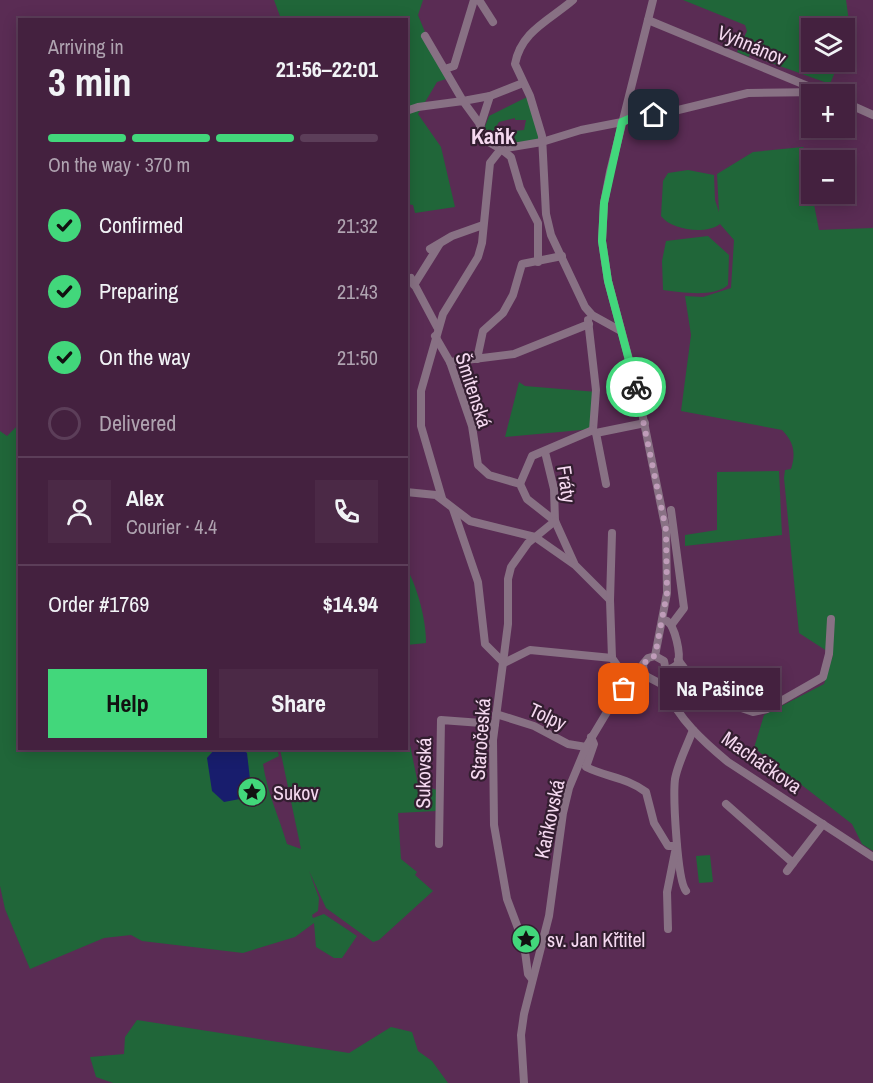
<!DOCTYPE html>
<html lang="en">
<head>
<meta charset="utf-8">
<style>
  body { margin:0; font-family:"Archivo Narrow",sans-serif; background:#4b2946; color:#f1f3f6; height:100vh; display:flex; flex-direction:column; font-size:22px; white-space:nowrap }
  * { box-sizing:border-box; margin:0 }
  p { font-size:20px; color:#afa3b0 }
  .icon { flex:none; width:33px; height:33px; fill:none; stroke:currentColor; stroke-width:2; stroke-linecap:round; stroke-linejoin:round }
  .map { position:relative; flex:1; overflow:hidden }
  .side { position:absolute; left:18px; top:18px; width:390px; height:732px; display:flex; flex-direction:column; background:#44213f; border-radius:0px; box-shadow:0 3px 15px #0003,0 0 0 2px #5c3e59 }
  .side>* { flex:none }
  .controls { position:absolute; left:801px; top:18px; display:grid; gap:12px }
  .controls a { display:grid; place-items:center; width:54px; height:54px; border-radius:0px; background:#44213f; box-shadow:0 3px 15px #0003,0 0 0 2px #5c3e59; font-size:30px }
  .pin { position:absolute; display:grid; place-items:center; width:51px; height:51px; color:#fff; margin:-26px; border-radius:12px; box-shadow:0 3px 9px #0006 }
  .courier { position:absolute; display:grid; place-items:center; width:60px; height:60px; margin:-30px; border:4px solid #42d77b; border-radius:50%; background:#fff; color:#222; box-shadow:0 2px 8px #0007 }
  .bubble { position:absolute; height:42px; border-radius:0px; background:#44213f; box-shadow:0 3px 15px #0003,0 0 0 2px #5c3e59; font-size:20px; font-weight:700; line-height:42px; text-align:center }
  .headline em { font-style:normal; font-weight:700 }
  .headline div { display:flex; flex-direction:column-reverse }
  .headline { display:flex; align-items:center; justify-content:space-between; height:102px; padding:0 30px }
  h1 { font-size:39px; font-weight:700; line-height:45px }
  .bar { display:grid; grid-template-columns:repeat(4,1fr); gap:9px 6px; align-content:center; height:72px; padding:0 30px }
  .bar i { height:8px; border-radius:4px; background:#5c3e59 }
  .bar .selected { background:#42d77b }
  .bar p { grid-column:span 4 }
  .line { display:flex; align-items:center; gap:15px; padding:0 30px; border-top:2px solid #5c3e59 }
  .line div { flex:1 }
  .round { display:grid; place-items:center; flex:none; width:63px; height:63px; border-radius:0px; background:#4b2946 }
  ol { padding:0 30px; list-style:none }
  li { display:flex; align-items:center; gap:18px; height:66px }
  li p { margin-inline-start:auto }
  li .icon { padding:6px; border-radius:50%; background:#42d77b; color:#111; stroke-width:4 }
  li:last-child { color:#afa3b0 }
  li i { width:33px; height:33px; border:3px solid #5c3e59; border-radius:50% }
  .primary-button { display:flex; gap:12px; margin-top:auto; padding:12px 30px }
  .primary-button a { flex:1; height:69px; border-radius:0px; background:#42d77b; color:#111; font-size:24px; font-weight:700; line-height:69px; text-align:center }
  .primary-button a+a { background:#4b2946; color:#f1f3f6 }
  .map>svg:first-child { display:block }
  .green { fill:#206639; fill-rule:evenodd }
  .water { fill:#181d6d }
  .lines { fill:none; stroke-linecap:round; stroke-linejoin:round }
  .minor { stroke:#887184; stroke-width:8 }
  .done { stroke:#bf9cb9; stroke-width:6; stroke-dasharray:0 10.8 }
  .route { stroke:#42d77b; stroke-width:8 }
  .labels { text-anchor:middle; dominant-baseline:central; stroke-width:4.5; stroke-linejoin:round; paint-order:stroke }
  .street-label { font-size:20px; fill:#f5d9f0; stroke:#331e30 }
  .poi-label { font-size:20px; fill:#f5d9f0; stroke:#331e30; text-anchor:start }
  .quarter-label { font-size:22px; font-weight:bold; fill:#f5d9f0; stroke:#331e30 }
</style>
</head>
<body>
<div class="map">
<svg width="873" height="1083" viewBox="0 0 873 1083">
  <rect width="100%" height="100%" fill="#5a2c54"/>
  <g class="green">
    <path d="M274,0h149l-5,15 16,39 15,24 -12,4 -19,32 23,33 14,60 -40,6 -2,-8 -6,-1 -1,-184 -125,-1z"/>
    <path d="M683,0h163l3,22 -4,16 -1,-10h-32l-1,28 -3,-2 -1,3 2,6 30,-1 -9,22 -67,-24 -7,-4v-4l-5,-2 -2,7 -12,-5 10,-21 -2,-6z"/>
    <path d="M527,97l11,35v8l-41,5 -11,-7 -2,-9 5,-13zM515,118v2h11l-2,10 -11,1v4l-7,2 -2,-3 -10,-4 5,-8z"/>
    <path d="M803,147l10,13 -1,34 7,36 54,-2v623l-11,-7 -10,-20 -98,-76 10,-33 60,-31 9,-29 -34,-22 -15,-155 1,-8 6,-1c5,-16 3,-27 -9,-39l-101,-19 10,-76 -6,-39 18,1 28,-9 3,-48 -14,-16c-14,11 -49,6 -59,-8l2,-35 5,-8 20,-3 26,5 1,25 4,12 -2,-38 36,-22z"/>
    <path d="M708,236l21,19 -1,30c-15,13 -47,7 -65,5l-1,-29 4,-20z"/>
    <path d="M519,382l6,4 72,6 -5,37 -87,8z"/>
    <path d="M19,424l1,324 195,1 -8,9 40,-5 -6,-4h36l2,7 -16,8c4,28 16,53 24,80l14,5 -21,-100 126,-1 1,-4 3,1 8,39 19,6 -1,21 -38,2 3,46 16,13 -2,3 18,16 -54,49 -6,2 -47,-34 -17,-37 10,27 -1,13 -6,4 1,3 11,-4 33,22 -15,22h-8l-18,-11 -2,-24 -19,14 -52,16 -101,-12 -11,-6 -27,3 -74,31 -25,-60 -5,-23v-455l7,5z"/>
    <path d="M779,471l3,64 -97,11v-11l32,-5v-58z"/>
    <path d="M407,569c11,20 19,51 19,74l-19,2z"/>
    <path d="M710,855l3,27 -14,1 -3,-27z"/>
    <path d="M137,1020l212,33 42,-26 21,5 6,19 14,10 16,22h-335l-17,-6 -6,-20 34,-3 1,-17z"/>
  </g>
  <path class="water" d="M215,749h26l6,4 4,35 -11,11 -16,3 -12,-11 -5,-33z"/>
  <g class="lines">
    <g class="minor">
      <path d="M479,0l14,22"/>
      <path d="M573,0c-23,20 -52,31 -58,64l15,32 12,40 4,78 5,21 34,72 7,8 29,16"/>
      <path d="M653,0l-43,172 -6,31 -2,38 6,40 30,112 28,137 1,63 -12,63"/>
      <path d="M648,20l179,74"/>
      <path d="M425,36l38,65 27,-5 33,-13"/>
      <path d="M445,69l9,-3 20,-66"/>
      <path d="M844,102l29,13"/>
      <path d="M406,111l12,-4 45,-6 16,22 6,17 16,9 41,-7 39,-12 41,-8 16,-7 32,-3 78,-19 73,-1"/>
      <path d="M480,127l10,-31"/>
      <path d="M430,249l22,-13 31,-11"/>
      <path d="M411,278l26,49"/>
      <path d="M414,285l25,-40"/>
      <path d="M588,320l8,70 -3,40"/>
      <path d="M435,336l15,26 22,64 6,39 11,10 31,9 7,15 28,22"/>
      <path d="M477,359l6,-28 20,-18 10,-18 9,-31 40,-8"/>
      <path d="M450,362l64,-8 75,-30"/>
      <path d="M593,430l3,3 49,-10"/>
      <path d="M596,433l10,51"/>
      <path d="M545,452l9,37 1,32 19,42"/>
      <path d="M520,484l12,-28 61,-26"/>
      <path d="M406,492l30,3 34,26 65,16 40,28 35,35 2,58 7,10 5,21"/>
      <path d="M442,498l-21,-72v-35l22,-77 35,-57 4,-14 8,-80 11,-14 10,8 9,31 18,35v39"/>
      <path d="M453,509l25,73 7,62 19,19"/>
      <path d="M671,510l13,98 -12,16"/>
      <path d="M610,600l2,-67"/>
      <path d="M678,660l15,20 37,24 23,8 14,-3 56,-32 6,-23 2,-35"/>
      <path d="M504,663l26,-13 82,8"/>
      <path d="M665,670c5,-1 11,-3 13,-7 3,-9 -3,-37 -11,-42"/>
      <path d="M665,686l-21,-11 -1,-11 5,-6 7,-2 9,5c3,9 -1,19 2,28 12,30 38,53 62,73l145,95"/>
      <path d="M496,714l38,12 34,18 18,3"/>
      <path d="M591,737l3,7 -8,23c20,10 42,11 60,25l8,31 14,23h9"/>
      <path d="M726,804l67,59 30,-39"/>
      <path d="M439,844l2,-124 54,4"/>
      <path d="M787,871l6,-8"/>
      <path d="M686,891c-9,-11 -13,-95 -11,-112 3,-16 12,-33 18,-49"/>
      <path d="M668,929l-1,-37 8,-40"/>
      <path d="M532,979l-4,-5 -4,-30 -17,-45 -13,-74 -1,-85 15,-116v-45l3,-12 17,-24 27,-22"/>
      <path d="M524,1083l-3,-48 3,-21 25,-98 14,-103 6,-25 17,-41 24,-40 14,-18 23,-12"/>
    </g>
  </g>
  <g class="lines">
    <path class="done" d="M624,689l23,-12 -5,-10 6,-9 7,-2 12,-63 -1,-63 -30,-143"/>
    <path class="route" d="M636,387l-28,-106 -6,-40 2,-38 18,-81 16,-7h16"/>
  </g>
  <defs>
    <g id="sight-disc" transform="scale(1.5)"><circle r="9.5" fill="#42d77b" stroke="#331e30"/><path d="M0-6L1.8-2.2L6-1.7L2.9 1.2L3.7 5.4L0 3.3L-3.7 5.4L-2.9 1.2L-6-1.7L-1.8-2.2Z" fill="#111"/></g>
  </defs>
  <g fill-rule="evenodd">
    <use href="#sight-disc" x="252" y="792"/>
    <use href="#sight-disc" x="526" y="939"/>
  </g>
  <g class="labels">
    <g class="street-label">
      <text transform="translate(752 45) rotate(23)">Vyhnánov</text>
      <text transform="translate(474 390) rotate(72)">Šmitenská</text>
      <text transform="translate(567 484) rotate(82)">Fráty</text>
      <text transform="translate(548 716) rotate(25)">Tolpy</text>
      <text transform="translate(480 739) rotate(-86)">Staročeská</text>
      <text transform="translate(762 762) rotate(35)">Macháčkova</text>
      <text transform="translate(423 773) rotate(-89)">Sukovská</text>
      <text transform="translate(549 819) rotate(-78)">Kaňkovská</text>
    </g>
    <g class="poi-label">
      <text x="273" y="792">Sukov</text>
      <text x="547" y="939">sv. Jan Křtitel</text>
    </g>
    <g class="quarter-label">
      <text x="493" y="136">Kaňk</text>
    </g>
  </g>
</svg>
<div class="controls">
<a><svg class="icon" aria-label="layers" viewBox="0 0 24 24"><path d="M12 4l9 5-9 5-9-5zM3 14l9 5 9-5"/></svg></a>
<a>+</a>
<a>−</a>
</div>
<div class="pin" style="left:624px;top:689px;background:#ea580c"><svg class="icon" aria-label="bag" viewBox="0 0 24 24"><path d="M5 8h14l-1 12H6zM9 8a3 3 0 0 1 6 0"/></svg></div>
<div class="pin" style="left:654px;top:115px;background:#1f2937"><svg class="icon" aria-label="home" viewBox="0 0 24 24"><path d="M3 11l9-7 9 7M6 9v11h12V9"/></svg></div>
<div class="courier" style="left:636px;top:387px"><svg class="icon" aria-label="bike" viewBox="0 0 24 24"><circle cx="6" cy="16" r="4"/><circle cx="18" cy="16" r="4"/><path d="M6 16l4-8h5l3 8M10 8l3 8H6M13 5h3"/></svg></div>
<div class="bubble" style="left:660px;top:668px;width:120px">Na Pašince</div>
<section class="side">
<div class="headline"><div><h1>3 min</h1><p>Arriving in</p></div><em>21:56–22:01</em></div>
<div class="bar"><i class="selected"></i><i class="selected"></i><i class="selected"></i><i></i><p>On the way · 370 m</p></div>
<ol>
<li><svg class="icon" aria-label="check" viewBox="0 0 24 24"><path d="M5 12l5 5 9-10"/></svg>Confirmed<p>21:32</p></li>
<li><svg class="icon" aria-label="check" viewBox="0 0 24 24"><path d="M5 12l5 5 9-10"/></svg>Preparing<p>21:43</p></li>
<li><svg class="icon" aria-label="check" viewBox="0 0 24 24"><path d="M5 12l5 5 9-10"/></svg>On the way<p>21:50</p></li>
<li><i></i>Delivered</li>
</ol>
<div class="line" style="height:108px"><a class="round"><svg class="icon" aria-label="person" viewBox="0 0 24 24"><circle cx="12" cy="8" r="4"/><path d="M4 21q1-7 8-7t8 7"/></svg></a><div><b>Alex</b><p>Courier · 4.4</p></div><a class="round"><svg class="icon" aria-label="phone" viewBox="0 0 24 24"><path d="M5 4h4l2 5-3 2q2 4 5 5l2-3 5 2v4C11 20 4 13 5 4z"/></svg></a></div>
<div class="line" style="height:78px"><div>Order #1769</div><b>$14.94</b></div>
<div class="primary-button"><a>Help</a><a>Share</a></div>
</section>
</div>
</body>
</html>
